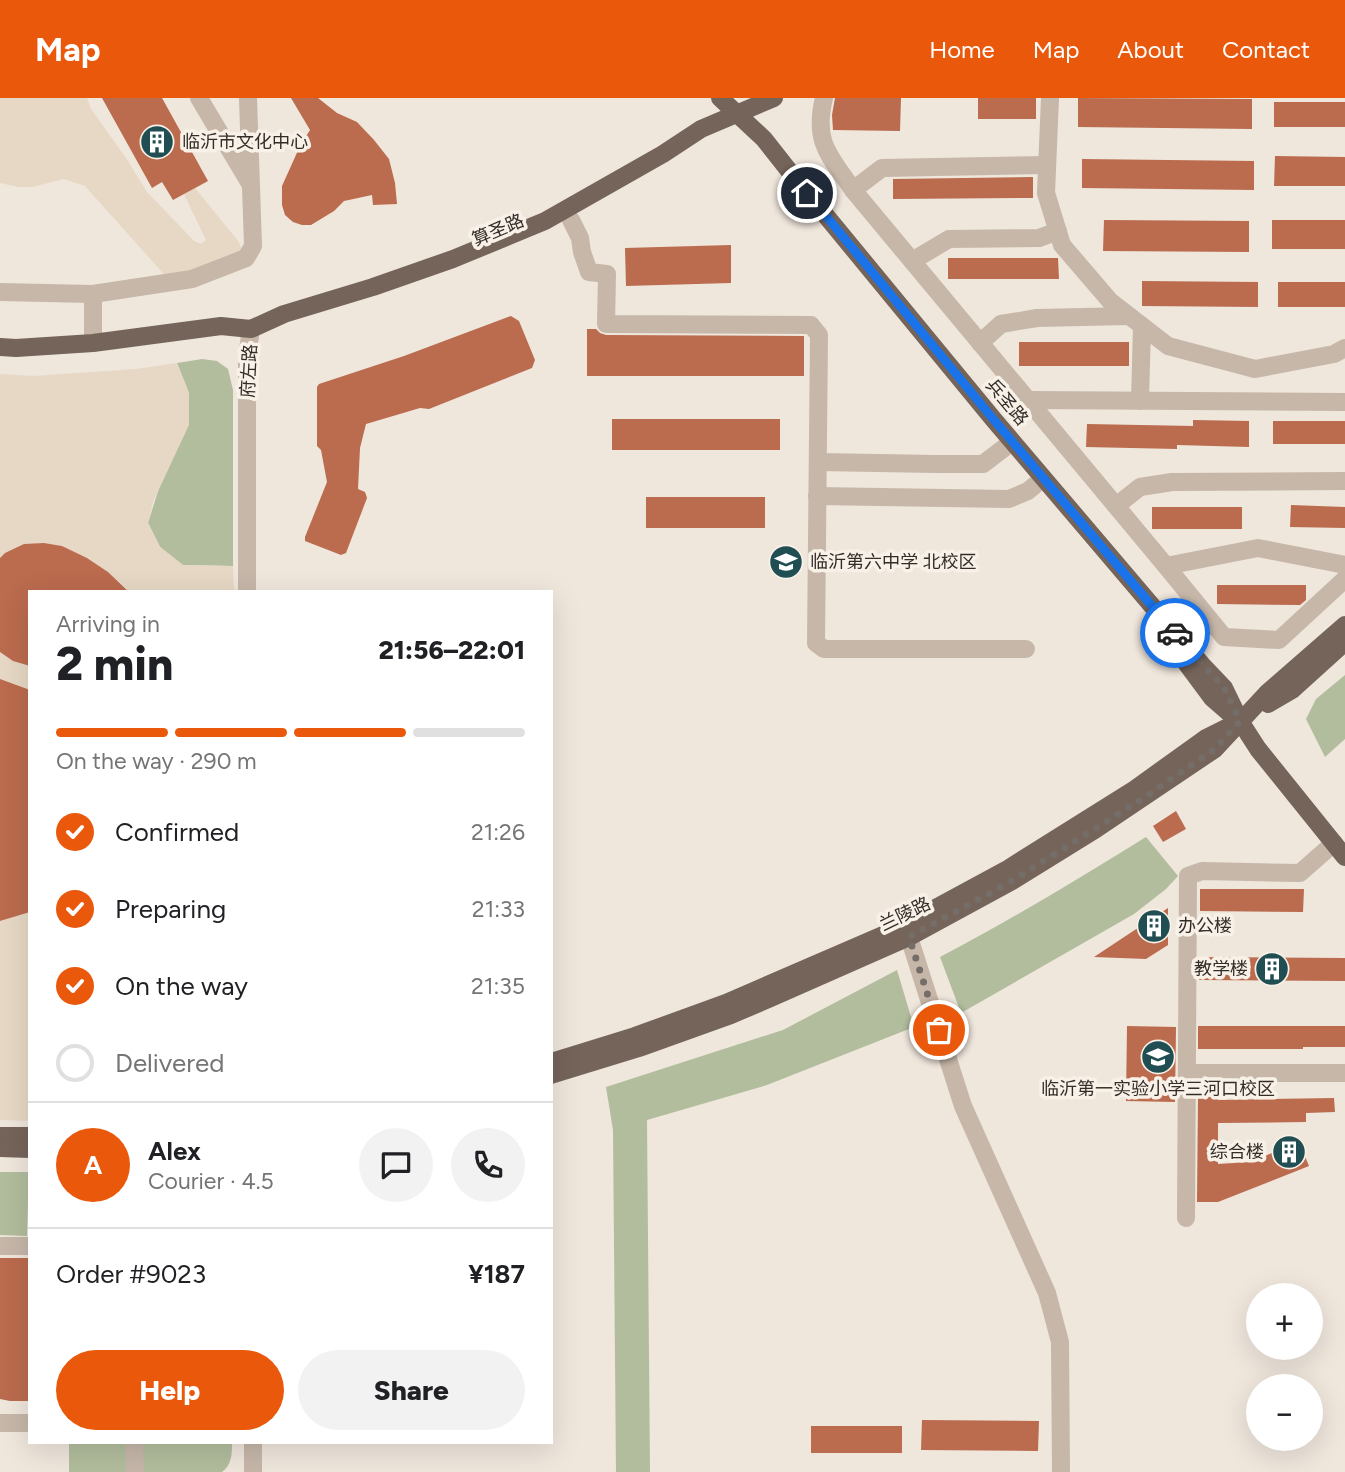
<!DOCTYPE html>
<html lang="en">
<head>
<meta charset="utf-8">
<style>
  body { margin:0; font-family:Figtree,"Noto Sans SC",sans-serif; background:#f2f2f2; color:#202124; height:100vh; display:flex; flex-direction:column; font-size:26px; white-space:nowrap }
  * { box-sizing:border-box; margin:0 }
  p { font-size:23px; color:#757577 }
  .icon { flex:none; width:38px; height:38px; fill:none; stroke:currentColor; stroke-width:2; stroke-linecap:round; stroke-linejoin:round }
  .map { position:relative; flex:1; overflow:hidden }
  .details { position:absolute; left:28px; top:492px; width:525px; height:854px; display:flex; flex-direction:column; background:#fff; border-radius:0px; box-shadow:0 7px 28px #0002 }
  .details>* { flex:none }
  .fabs { position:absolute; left:1246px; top:1185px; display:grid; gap:14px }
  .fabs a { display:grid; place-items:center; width:77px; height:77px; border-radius:50%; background:#fff; box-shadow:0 7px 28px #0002; font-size:35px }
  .pin { position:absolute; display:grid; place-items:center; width:60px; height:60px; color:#fff; margin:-30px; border:4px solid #fff; border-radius:50%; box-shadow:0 2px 7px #0007 }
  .courier { position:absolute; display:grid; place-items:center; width:70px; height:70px; margin:-35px; border:5px solid #1a73e8; border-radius:50%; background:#fff; color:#222; box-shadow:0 2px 9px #0007 }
  .summary em { font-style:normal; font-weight:800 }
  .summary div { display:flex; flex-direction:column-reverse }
  .summary { display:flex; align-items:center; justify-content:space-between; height:119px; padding:0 28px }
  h1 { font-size:46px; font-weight:800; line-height:52px }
  .bar { display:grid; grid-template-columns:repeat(4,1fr); gap:10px 7px; align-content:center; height:84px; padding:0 28px }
  .bar i { height:9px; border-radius:5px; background:#e0e0e0 }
  .bar .on { background:#ea580c }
  .bar p { grid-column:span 4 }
  .line { display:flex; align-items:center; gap:18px; padding:0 28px; border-top:2px solid #e0e0e0 }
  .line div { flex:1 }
  .round { display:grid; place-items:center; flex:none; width:74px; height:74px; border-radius:37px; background:#f2f2f2 }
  ol { padding:0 28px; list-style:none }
  li { display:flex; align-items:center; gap:21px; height:77px }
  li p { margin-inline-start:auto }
  li .icon { padding:7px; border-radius:50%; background:#ea580c; color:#fff; stroke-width:4 }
  li:last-child { color:#757577 }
  li i { width:38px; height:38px; border:4px solid #e0e0e0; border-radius:50% }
  .cta { display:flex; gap:14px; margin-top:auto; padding:14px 28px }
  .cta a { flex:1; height:80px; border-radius:42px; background:#ea580c; color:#fff; font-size:28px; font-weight:800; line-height:80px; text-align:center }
  .cta a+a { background:#f2f2f2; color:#202124 }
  header { display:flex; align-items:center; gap:42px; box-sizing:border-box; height:98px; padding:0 35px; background:#ea580c; color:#fff }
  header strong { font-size:33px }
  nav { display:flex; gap:38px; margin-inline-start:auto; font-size:24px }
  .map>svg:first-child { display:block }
  .green { fill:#b2bd9d }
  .plaza { fill:#e6d8c4 }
  .building { fill:#bb6b4e }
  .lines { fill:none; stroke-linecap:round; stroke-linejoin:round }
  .minor { stroke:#c6b7a9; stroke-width:18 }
  .major { stroke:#75645a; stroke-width:18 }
  .done { stroke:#756d67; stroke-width:7; stroke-dasharray:0 12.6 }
  .route { stroke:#1a73e8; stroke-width:9 }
  .labels { text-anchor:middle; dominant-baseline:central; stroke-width:7; stroke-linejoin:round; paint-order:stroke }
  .poi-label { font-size:18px; fill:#342c28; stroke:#f8f1e8; text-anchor:start }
  .street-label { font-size:18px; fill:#342c28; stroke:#f8f1e8 }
</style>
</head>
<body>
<header>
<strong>Map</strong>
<nav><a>Home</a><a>Map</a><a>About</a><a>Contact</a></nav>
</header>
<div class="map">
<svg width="1345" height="1374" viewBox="0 0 1345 1374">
  <rect width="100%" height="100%" fill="#efe6dc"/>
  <g class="green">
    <path d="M202,261l15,2 11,8 5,21v176l-50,-1 -23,-18 -12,-24 41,-130 -12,-30z"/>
    <path d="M1345,577v64l-20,18 -19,-38 10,-20z"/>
    <path d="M1146,739l32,39 -12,13 -32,25 -173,99 -21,-56c71,-37 138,-78 206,-120z"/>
    <path d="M897,872l17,57 -147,58 -120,35 3,352h-34l-3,-342 -7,-43 177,-57z"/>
    <path d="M0,1074h29l-2,64 -27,-1z"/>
    <path d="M69,1344h55l3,3v27h-58z"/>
    <path d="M143,1344h89c0,12 0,22 -10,30h-80z"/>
  </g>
  <g class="plaza">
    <path d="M0,0h87l4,11 35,49 21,34 47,49 7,3 5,-4 -22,-46 11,-6 43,53 8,17 -75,24 -86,-96 -21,-7 -32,8h-13l-19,-4z"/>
    <path d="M177,265l12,30v32l-36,77 -5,21 12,24 23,18 50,1 1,25h-105l-21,-19 -21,-14 -25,-12 -18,-3 -20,2 -24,13v-184l33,2 103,-7z"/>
    <path d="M0,554l13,9 17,5v24l-25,-9 -5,-1z"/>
    <path d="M30,814v209l-30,-1v-199z"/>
  </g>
  <g class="building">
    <path d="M102,0h60l46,83 -35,19 -11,-18 -10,6z"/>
    <path d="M291,0h27l19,15 20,9 17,18 15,19 6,24 2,21 -24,1 -1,-10 -28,6 -10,10 -23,14h-9l-9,-3 -8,-7 -3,-10v-19l18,-40 10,-16z"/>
    <path d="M835,0h66l-1,33 -67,-1 -1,-15z"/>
    <rect x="978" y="0" width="58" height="21"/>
    <path d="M1078,0l174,1v30l-174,-2z"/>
    <rect x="1274" y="4" width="71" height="25"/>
    <path d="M1275,58l70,1v29h-71z"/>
    <path d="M1082,61l172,2v29l-172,-2z"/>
    <path d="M1033,79v21l-140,1v-20z"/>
    <path d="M1104,122l145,1v31l-146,-1z"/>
    <rect x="1272" y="122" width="73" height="29"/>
    <path d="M731,147v38l-105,3 -1,-38z"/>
    <path d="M948,160h110l1,21h-111z"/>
    <path d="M1142,183l116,1v25l-116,-1z"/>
    <rect x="1278" y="184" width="67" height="25"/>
    <path d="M511,218l8,5 16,39 -3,8 -103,41 -9,-1 -54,16 -6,24 -2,41 7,3 2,6 -21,55 -5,2 -36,-14v-4l22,-55 -6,-32 -4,-4v-59l2,-3 85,-28z"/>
    <path d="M587,231h9l4,4 6,2 198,1v40h-217z"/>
    <rect x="1019" y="244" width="110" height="24"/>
    <rect x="612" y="321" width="168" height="31"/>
    <path d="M1193,322l56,1v26l-72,-2v4l-91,-2 1,-23 106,2z"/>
    <rect x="1273" y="323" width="72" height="23"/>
    <rect x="646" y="399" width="119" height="31"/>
    <path d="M1291,407l54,2v21l-55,-1z"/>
    <rect x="1152" y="409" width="90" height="22"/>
    <path d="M44,445l18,3 25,12 21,14 21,20h-99v74l-17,-5 -13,-9v-94l5,-5 19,-9z"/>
    <path d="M1217,487h89v15l-6,5 -83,-1z"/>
    <path d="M0,581l30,11v222l-30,9z"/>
    <path d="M1176,713l10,18 -23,13 -10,-16z"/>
    <path d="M1200,791h104l-1,23 -103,-1z"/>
    <path d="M1168,810v37l-22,14 -52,-2z"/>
    <path d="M1199,859l146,1v23l-146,-1z"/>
    <path d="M1127,928l49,1 -1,75 -49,-1z"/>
    <path d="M1198,928h147v21h-42v2h-105z"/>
    <path d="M1198,999h20v3l116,-2 1,14 -29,1v9l-88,1v41l32,-2 49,-20 10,24 -91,36h-21z"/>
    <path d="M0,1160h30v143h-20l-10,-2z"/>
    <path d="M922,1322l117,1 -1,30 -117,-1z"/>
    <rect x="811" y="1328" width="91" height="27"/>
  </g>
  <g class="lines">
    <g class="minor">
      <path d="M199,0l50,84"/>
      <path d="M824,0c-11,45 6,58 29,92l313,376 58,71 55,3 66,-61"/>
      <path d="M1050,0l-4,95 16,52 48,56 58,45 87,23 79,-15 11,-6"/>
      <path d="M853,92l29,-22 164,-3"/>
      <path d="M571,122l9,18 2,14 7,20 18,2 -1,50 205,1 8,10 -3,308 8,6h202"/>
      <path d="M912,163l37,-22 90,-1 19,-7"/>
      <path d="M0,194l93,2 99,-15 54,-21 7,-12 -5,-148"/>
      <path d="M93,245v-49"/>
      <path d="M980,245l21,-19 36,-6 92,-2"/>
      <path d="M1028,302l317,2"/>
      <path d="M1140,303l2,-75"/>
      <path d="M818,364l118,2h47l21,-16"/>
      <path d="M817,398l192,3 19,-8 7,-6"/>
      <path d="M1116,408l24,-19 32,-5 173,-1"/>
      <path d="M1166,468l92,-18 87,17"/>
      <path d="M247,494v-235l4,-28"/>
      <path d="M909,839l54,169 84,187 13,49 1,130"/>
      <path d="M1187,975h158"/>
      <path d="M1186,1120l2,-342 14,-5 98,2 34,-30"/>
      <path d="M0,1148h30"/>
      <path d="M0,1325h30"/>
      <path d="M134,1344l1,30"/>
      <path d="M253,1374v-30"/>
    </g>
    <g class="major">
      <path d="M720,0l44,41 26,33 204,248 210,247 20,21 16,33 18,28 87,108"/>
      <path d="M0,249l16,1 77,-5 128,-17 30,3 33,-15 89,-27 80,-28 92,-38 118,-67 38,-25 73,-31"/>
      <path d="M1186,565l26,35 23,20"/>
      <path d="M1268,606l24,-14 53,-48"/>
      <path d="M551,964l84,-26 91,-33 171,-74 109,-59 129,-81 71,-51 26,-13"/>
      <path d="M551,977l88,-27 92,-33 42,-18 136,-60 103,-56 84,-52 119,-80 52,-56 78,-68"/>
      <path d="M0,1038h30"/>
      <path d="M0,1050l30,1"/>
    </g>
  </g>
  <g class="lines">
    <path class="done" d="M939,932l-30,-93 103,-56 130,-82 73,-50 25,-28 -16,-33 -49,-55"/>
    <path class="route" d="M807,95l187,227 181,213"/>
  </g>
  <defs>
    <g id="building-disc" transform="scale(1.75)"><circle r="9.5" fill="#214e52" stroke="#f8f1e8"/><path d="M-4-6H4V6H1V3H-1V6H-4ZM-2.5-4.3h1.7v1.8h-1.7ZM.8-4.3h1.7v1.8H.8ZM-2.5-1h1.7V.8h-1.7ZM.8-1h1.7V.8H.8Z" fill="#fff"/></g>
    <g id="school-disc" transform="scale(1.75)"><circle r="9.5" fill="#214e52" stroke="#f8f1e8"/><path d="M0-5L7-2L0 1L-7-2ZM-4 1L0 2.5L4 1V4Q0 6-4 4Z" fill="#fff"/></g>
  </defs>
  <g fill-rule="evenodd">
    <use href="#building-disc" x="157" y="44"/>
    <use href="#school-disc" x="786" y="464"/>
    <use href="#building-disc" x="1154" y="828"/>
    <use href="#building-disc" x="1272" y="871"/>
    <use href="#school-disc" x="1158" y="959"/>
    <use href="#building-disc" x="1289" y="1054"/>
  </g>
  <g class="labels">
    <g class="poi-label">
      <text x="182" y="44">临沂市文化中心</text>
      <text x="810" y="464">临沂第六中学 北校区</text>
      <text x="1178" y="828">办公楼</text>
      <text x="1248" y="871" text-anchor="end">教学楼</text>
      <text x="1158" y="991" text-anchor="middle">临沂第一实验小学三河口校区</text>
      <text x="1264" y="1054" text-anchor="end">综合楼</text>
    </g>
    <g class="street-label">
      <text transform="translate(498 132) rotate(-23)">算圣路</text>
      <text transform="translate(249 273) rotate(-87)">府左路</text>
      <text transform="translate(1007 304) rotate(50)">兵圣路</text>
      <text transform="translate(905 816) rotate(-26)">兰陵路</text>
    </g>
  </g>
</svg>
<div class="fabs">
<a>+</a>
<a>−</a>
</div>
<div class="pin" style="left:939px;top:932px;background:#ea580c"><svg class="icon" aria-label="bag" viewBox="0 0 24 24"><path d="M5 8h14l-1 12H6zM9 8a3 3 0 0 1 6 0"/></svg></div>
<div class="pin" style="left:807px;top:95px;background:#1f2937"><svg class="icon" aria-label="home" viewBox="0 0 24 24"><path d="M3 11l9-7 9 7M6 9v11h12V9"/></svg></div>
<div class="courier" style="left:1175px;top:535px"><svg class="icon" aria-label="car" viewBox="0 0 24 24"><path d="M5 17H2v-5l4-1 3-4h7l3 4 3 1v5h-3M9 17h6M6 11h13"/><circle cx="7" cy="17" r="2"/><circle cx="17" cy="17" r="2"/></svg></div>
<section class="details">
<div class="summary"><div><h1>2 min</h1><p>Arriving in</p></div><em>21:56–22:01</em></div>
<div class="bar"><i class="on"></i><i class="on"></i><i class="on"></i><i></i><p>On the way · 290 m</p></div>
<ol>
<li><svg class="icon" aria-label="check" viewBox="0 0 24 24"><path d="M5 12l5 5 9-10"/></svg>Confirmed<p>21:26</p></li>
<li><svg class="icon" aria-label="check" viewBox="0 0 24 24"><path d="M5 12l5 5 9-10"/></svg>Preparing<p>21:33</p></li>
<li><svg class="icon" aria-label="check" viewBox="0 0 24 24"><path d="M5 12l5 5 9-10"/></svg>On the way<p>21:35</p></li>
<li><i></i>Delivered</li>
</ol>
<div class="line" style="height:126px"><b class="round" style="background:#ea580c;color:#fff">A</b><div><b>Alex</b><p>Courier · 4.5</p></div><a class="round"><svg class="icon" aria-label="chat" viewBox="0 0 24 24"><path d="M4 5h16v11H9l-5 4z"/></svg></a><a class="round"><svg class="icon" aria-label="phone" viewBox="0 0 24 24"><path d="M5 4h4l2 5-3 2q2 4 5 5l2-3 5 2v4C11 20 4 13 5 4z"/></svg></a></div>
<div class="line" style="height:91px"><div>Order #9023</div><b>¥187</b></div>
<div class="cta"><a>Help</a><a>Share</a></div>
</section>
</div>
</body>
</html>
